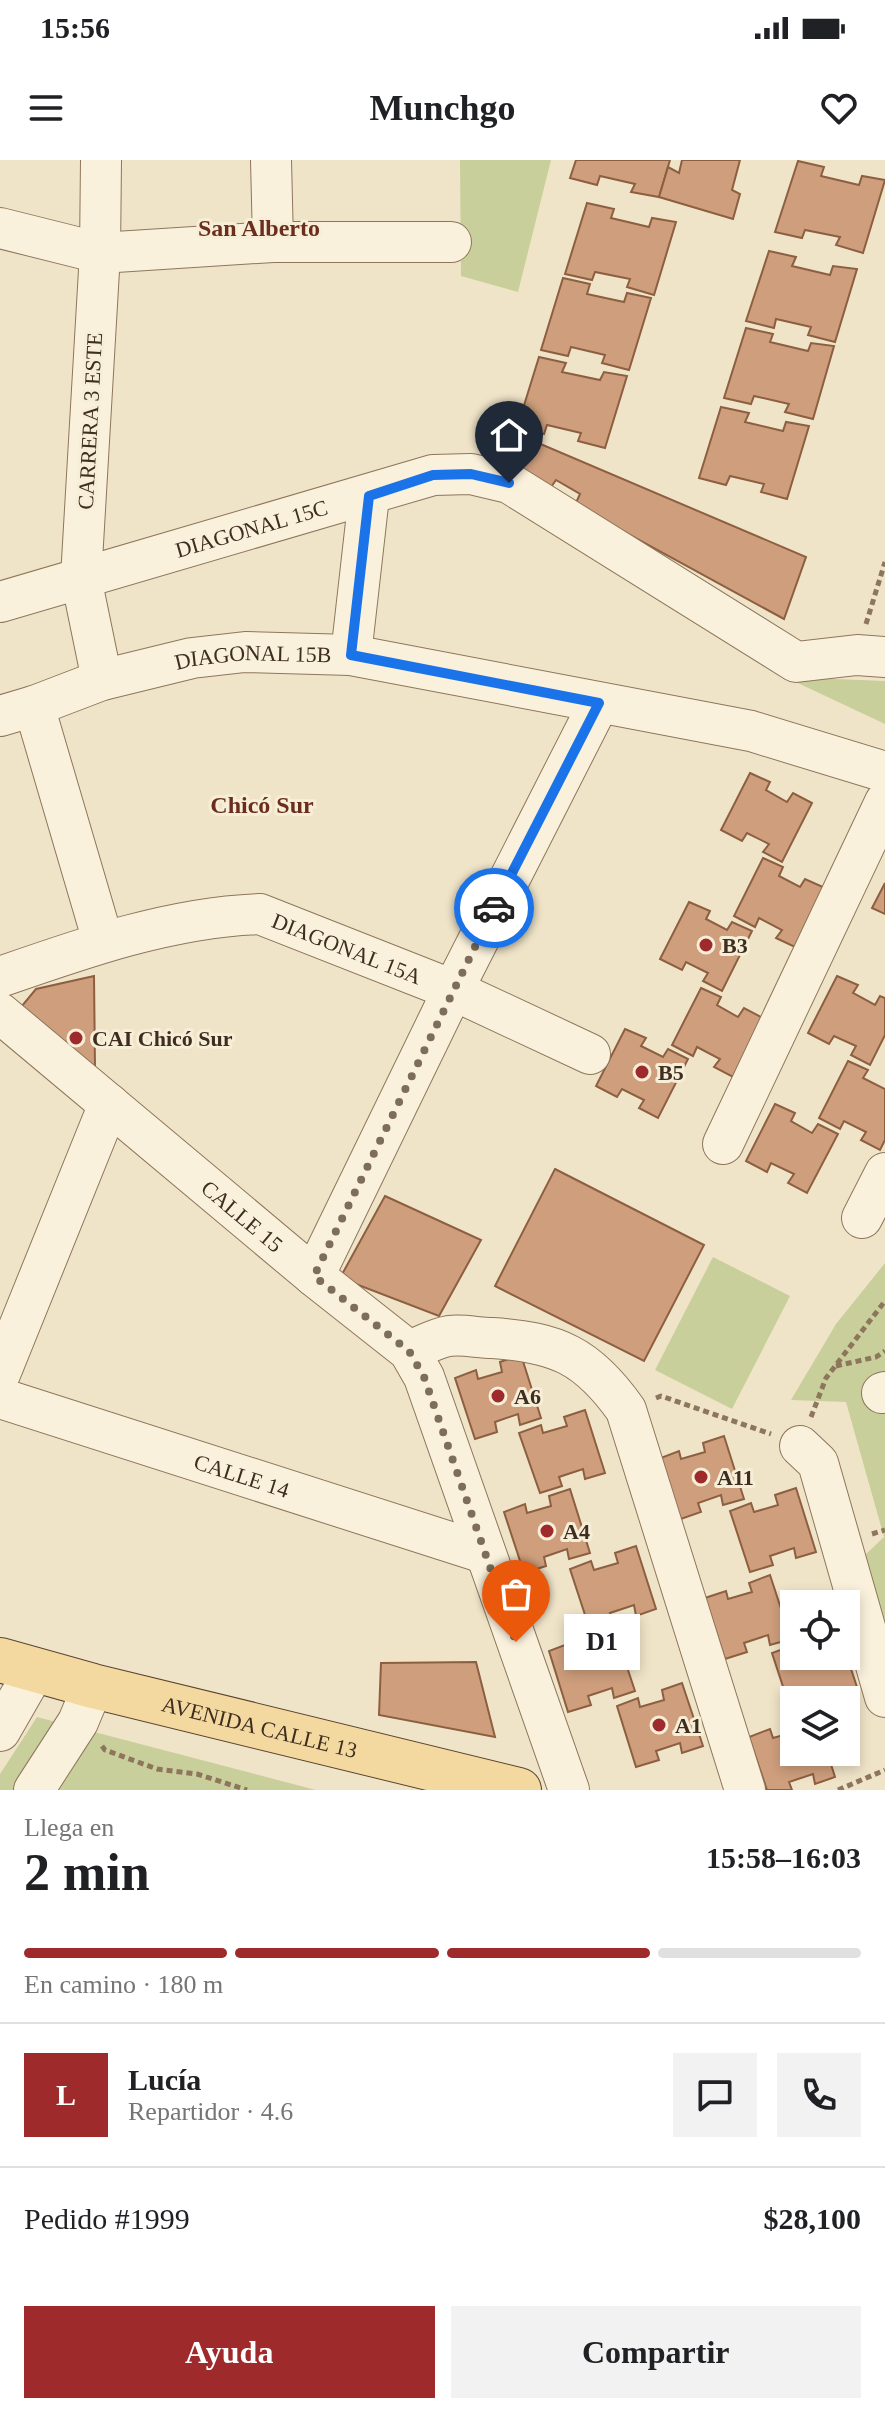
<!DOCTYPE html>
<html lang="es">
<head>
<meta charset="utf-8">
<style>
  body { margin:0; font-family:Georgia,serif; background:#f2f2f2; color:#202124; height:100vh; display:flex; flex-direction:column; font-size:30px; white-space:nowrap }
  * { box-sizing:border-box; margin:0 }
  p { font-size:26px; color:#757577 }
  .icon { flex:none; width:44px; height:44px; fill:none; stroke:currentColor; stroke-width:2; stroke-linecap:round; stroke-linejoin:round }
  .map { position:relative; height:1630px; overflow:hidden }
  .drawer { display:flex; flex-direction:column; background:#fff; flex:1 }
  .drawer>* { flex:none }
  .controls { position:absolute; left:780px; top:1430px; display:grid; gap:16px }
  .controls a { display:grid; place-items:center; width:80px; height:80px; border-radius:0px; background:#fff; box-shadow:0 4px 12px #0003; font-size:40px }
  .pin { position:absolute; display:grid; place-items:center; width:68px; height:68px; color:#fff; margin:-82px -34px; border-radius:50% 50% 50% 0; rotate:-45deg; box-shadow:0 0 8px #0007 }
  .pin .icon { rotate:45deg }
  .courier { position:absolute; display:grid; place-items:center; width:80px; height:80px; margin:-40px; border:6px solid #1a73e8; border-radius:50%; background:#fff; color:#222; box-shadow:0 2px 10px #0007 }
  .bubble { position:absolute; height:56px; border-radius:0px; background:#fff; box-shadow:0 4px 12px #0003; font-size:26px; font-weight:600; line-height:56px; text-align:center }
  .headline em { font-style:normal; font-weight:600 }
  .headline div { display:flex; flex-direction:column-reverse }
  .headline { display:flex; align-items:center; justify-content:space-between; height:136px; padding:0 24px }
  h1 { font-size:52px; font-weight:600; line-height:60px }
  .bar { display:grid; grid-template-columns:repeat(4,1fr); gap:12px 8px; align-content:center; height:96px; padding:0 24px }
  .bar i { height:10px; border-radius:6px; background:#e0e0e0 }
  .bar .active { background:#9e2a2b }
  .bar p { grid-column:span 4 }
  .line { display:flex; align-items:center; gap:20px; padding:0 24px; border-top:2px solid #e0e0e0 }
  .line div { flex:1 }
  .round { display:grid; place-items:center; flex:none; width:84px; height:84px; border-radius:0px; background:#f2f2f2 }
  .primary-button { display:flex; gap:16px; margin-top:auto; padding:16px 24px }
  .primary-button a { flex:1; height:92px; border-radius:0px; background:#9e2a2b; color:#fff; font-size:32px; font-weight:600; line-height:92px; text-align:center }
  .primary-button a+a { background:#f2f2f2; color:#202124 }
  .status { display:flex; justify-content:space-between; align-items:center; height:56px; padding:0 40px; background:#fff; direction:ltr }
  .status svg { height:22px; fill:currentColor }
  header { display:flex; justify-content:space-between; align-items:center; height:104px; padding:0 24px; background:#fff; font-size:36px; font-weight:600 }
  .map>svg:first-child { display:block }
  .green { fill:#c9cf9b }
  .building { fill:#cf9f7d; stroke:#8d5f41; stroke-width:2 }
  .lines { fill:none; stroke-linecap:round; stroke-linejoin:round }
  .minor-casing { stroke:#8d765c; stroke-width:42 }
  .major-casing { stroke:#5b4430; stroke-width:46 }
  .path { stroke:#8d765c; stroke-width:5; stroke-dasharray:6 4; stroke-linecap:butt }
  .minor { stroke:#faf1dc; stroke-width:40 }
  .major { stroke:#f3d9a0; stroke-width:44 }
  .done { stroke:#7c6e5b; stroke-width:8; stroke-dasharray:0 14.4 }
  .route { stroke:#1a73e8; stroke-width:10 }
  .poi-dot { fill:#9e2a2b; stroke:#f7eed8; stroke-width:3 }
  .labels { text-anchor:middle; dominant-baseline:central; stroke-width:6; stroke-linejoin:round; paint-order:stroke }
  .street-label { font-size:22px; fill:#3d2e20; stroke:#f7eed8 }
  .poi-label { font-size:22px; font-weight:bold; fill:#3d2e20; stroke:#f7eed8; text-anchor:start }
  .neighbourhood-label { font-size:24px; font-weight:bold; fill:#6b2e1e; stroke:#f7eed8 }
</style>
</head>
<body>
<div class="status"><b>15:56</b><svg viewBox="0 0 49 12"><path d="M0 12V9h3v3zM5 12V6h3v6zM10 12V3h3v9zM15 12V0h3v12zM26 1h20v11H26zM47 4h2v5h-2z"/></svg></div>
<header><svg class="icon" aria-label="menu" viewBox="0 0 24 24"><path d="M4 6h16M4 12h16M4 18h16"/></svg>Munchgo<svg class="icon" aria-label="heart" viewBox="0 0 24 24"><path d="M12 20l-8-8c-3-5 5-10 8-4 3-6 11-1 8 4z"/></svg></header>
<div class="map">
<svg width="885" height="1630" viewBox="0 0 885 1630">
  <rect width="100%" height="100%" fill="#f0e4c8"/>
  <g class="green">
    <path d="M460,0h91l-33,132 -57,-16z"/>
    <path d="M785,517l100,4v43z"/>
    <path d="M713,1097l77,39 -58,113 -77,-39z"/>
    <path d="M885,1103v361l-20,-69 19,-18 -38,-135 -55,-2 45,-76z"/>
    <path d="M37,1557l279,73h-316v-16z"/>
  </g>
  <g class="building">
    <path d="M576,0h94l-11,37 -28,-5 4,-8 -35,-8 -3,9 -27,-7z"/>
    <path d="M682,0h58l-8,30 8,4 -7,25 -74,-22 9,-30 11,6z"/>
    <path d="M798,1l26,6 -3,9 38,9 3,-9 23,4 -22,73 -27,-8 4,-8 -35,-7 -3,8 -27,-6z"/>
    <path d="M587,43l27,6 -3,9 38,9 3,-9 24,4 -22,73 -27,-8 3,-8 -35,-7 -3,8 -27,-6z"/>
    <path d="M769,91l27,6 -4,9 38,9 3,-9 24,3 -22,73 -27,-7 3,-8 -35,-8 -2,9 -28,-7z"/>
    <path d="M563,118l27,6 -3,10 37,8 3,-9 24,5 -22,72 -27,-7 3,-8 -34,-8 -3,9 -27,-6z"/>
    <path d="M746,168l27,6 -3,8 38,9 3,-8 23,3 -21,73 -28,-7 4,-8 -35,-8 -3,8 -27,-6z"/>
    <path d="M539,197l27,6 -4,9 38,8 4,-8 23,4 -22,72 -27,-7 3,-8 -34,-8 -3,9 -27,-6z"/>
    <path d="M721,247l28,6 -4,9 38,9 3,-9 23,4 -22,73 -26,-7 3,-8 -34,-8 -4,9 -27,-7z"/>
    <path d="M510,271l296,126 -22,62 -209,-114 5,-11 -24,-14 -7,10 -49,-32z"/>
    <path d="M750,613l20,9 -4,8 21,12 6,-9 19,10 -30,59 -19,-10 6,-8 -22,-11 -5,8 -21,-11z"/>
    <path d="M763,698l20,9 -4,9 21,11 5,-8 20,9 -30,59 -19,-9 6,-8 -23,-12 -4,9 -21,-11z"/>
    <path d="M885,723v31l-13,-6z"/>
    <path d="M689,742l21,9 -4,8 21,11 5,-8 20,9 -30,60 -19,-10 5,-8 -22,-11 -4,8 -22,-11z"/>
    <path d="M94,816l1,92 -74,-61 15,-18z"/>
    <path d="M837,816l21,9 -5,8 22,12 5,-9 5,2v37l-15,30 -19,-10 5,-9 -22,-10 -5,8 -21,-11z"/>
    <path d="M701,828l20,9 -4,8 21,12 6,-9 19,10 -30,59 -19,-10 6,-8 -23,-12 -4,9 -21,-11z"/>
    <path d="M625,869l21,9 -5,8 22,11 5,-8 20,10 -30,59 -19,-10 5,-8 -22,-11 -5,8 -21,-11z"/>
    <path d="M848,901l20,9 -5,8 22,11v51l-5,10 -19,-10 5,-8 -22,-11 -4,8 -21,-11z"/>
    <path d="M775,944l20,9 -4,8 21,12 6,-9 20,10 -31,59 -19,-10 6,-9 -23,-11 -4,9 -21,-11z"/>
    <path d="M555,1009l149,76 -60,116 -149,-75z"/>
    <path d="M385,1036l96,44 -42,76 -99,-38z"/>
    <path d="M521,1195l20,63 -21,7 -2,-11 -23,8 2,10 -22,7 -20,-61 21,-8 2,9 24,-7 -2,-10z"/>
    <path d="M585,1250l20,63 -20,6 -2,-10 -24,8 3,9 -22,7 -21,-60 22,-8 2,8 24,-7 -3,-9z"/>
    <path d="M724,1276l20,63 -21,6 -2,-10 -23,8 3,9 -23,8 -20,-61 21,-8 2,8 24,-7 -2,-9z"/>
    <path d="M796,1328l20,64 -20,6 -2,-10 -24,8 3,9 -23,7 -20,-61 21,-8 3,9 24,-7 -3,-10z"/>
    <path d="M570,1329l20,64 -21,6 -2,-10 -23,8 2,9 -22,7 -20,-61 21,-8 2,9 24,-7 -2,-10z"/>
    <path d="M636,1386l20,63 -20,7 -2,-11 -24,8 3,10 -23,7 -20,-61 21,-8 3,9 24,-7 -3,-10z"/>
    <path d="M770,1415l21,64 -21,6 -2,-10 -24,8 3,9 -22,7 -20,-61 21,-7 2,8 24,-7 -3,-9z"/>
    <path d="M614,1468l21,63 -21,7 -2,-10 -24,8 3,9 -23,7 -19,-61 21,-8 2,9 24,-7 -2,-10z"/>
    <path d="M794,1485v11l52,-2 13,39 -21,6 -2,-10 -24,8 1,3h-19l-2,14 -20,-61z"/>
    <path d="M476,1502l19,75 -116,-22 2,-52z"/>
    <path d="M682,1523l21,63 -21,7 -2,-10 -24,8 3,9 -23,7 -19,-61 21,-8 2,9 24,-7 -2,-10z"/>
    <path d="M770,1569l3,9 21,-6v20h33l8,25 -20,7 -2,-10 -24,8 3,8h-25l-18,-53z"/>
  </g>
  <g class="lines">
    <g class="minor-casing">
      <g id="minor">
        <path d="M101,0l-1,93 -19,325 21,102"/>
        <path d="M271,0l2,82"/>
        <path d="M0,68l100,25 173,-11h178"/>
        <path id="s1" d="M0,442l433,-127 38,-1 38,9 287,179 61,-7 28,2"/>
        <path d="M351,495l18,-159"/>
        <path d="M34,546l69,235"/>
        <path id="s2" d="M0,556l34,-10 68,-26 90,-22 53,-6 106,3 400,76 134,41"/>
        <path id="s3" d="M0,817c83,-29 171,-60 260,-63l193,76 137,64"/>
        <path id="s4" d="M0,853l314,263 95,75 15,26 145,413"/>
        <path d="M723,984l162,-342"/>
        <path d="M862,1058l23,-45"/>
        <path d="M314,1116l139,-286 146,-287"/>
        <path d="M409,1191c13,-5 27,-13 40,-15 14,-2 30,2 43,2 65,4 96,18 134,72l119,380"/>
        <path d="M0,1214l109,-270"/>
        <path d="M882,1233l3,-1"/>
        <path id="s5" d="M0,1238l484,155"/>
        <path d="M800,1286l18,17 67,234"/>
        <path d="M0,1571l35,-61"/>
        <path d="M34,1630l44,-68 15,-36"/>
      </g>
    </g>
    <g class="major-casing">
      <g id="major">
        <path id="s6" d="M0,1500l93,26 426,104"/>
      </g>
    </g>
    <g class="path">
      <path d="M866,464l19,-62"/>
      <path d="M836,1206l40,-9 9,-6"/>
      <path d="M656,1238l5,-2 110,38"/>
      <path d="M811,1257l15,-39 59,-77"/>
      <path d="M872,1374l13,-4"/>
      <path d="M102,1586l3,4 52,19 40,5 50,16"/>
      <path d="M838,1630l47,-20"/>
    </g>
    <use href="#minor" class="minor"/>
    <use href="#major" class="major"/>
  </g>
  <g class="lines">
    <path class="done" d="M494,748l-180,368 95,75 15,26 92,265"/>
    <path class="route" d="M494,748l105,-205 -248,-48 18,-159 64,-21 38,-1 38,9"/>
  </g>
  <g class="poi-dot">
    <circle cx="706" cy="785" r="8"/>
    <circle cx="76" cy="878" r="8"/>
    <circle cx="642" cy="912" r="8"/>
    <circle cx="498" cy="1236" r="8"/>
    <circle cx="701" cy="1317" r="8"/>
    <circle cx="547" cy="1371" r="8"/>
    <circle cx="659" cy="1565" r="8"/>
  </g>
  <g class="labels">
    <g class="street-label">
      <text transform="translate(90 261) rotate(-87)">CARRERA 3 ESTE</text>
      <text stroke="none"><textPath href="#s1" startOffset="262">DIAGONAL 15C</textPath></text>
      <text stroke="none"><textPath href="#s2" startOffset="262">DIAGONAL 15B</textPath></text>
      <text stroke="none"><textPath href="#s3" startOffset="362">DIAGONAL 15A</textPath></text>
      <text stroke="none"><textPath href="#s4" startOffset="316">CALLE 15</textPath></text>
      <text stroke="none"><textPath href="#s5" startOffset="254">CALLE 14</textPath></text>
      <text stroke="none"><textPath href="#s6" startOffset="268">AVENIDA CALLE 13</textPath></text>
    </g>
    <g class="poi-label">
      <text x="722" y="785">B3</text>
      <text x="92" y="878">CAI Chicó Sur</text>
      <text x="658" y="912">B5</text>
      <text x="514" y="1236">A6</text>
      <text x="717" y="1317">A11</text>
      <text x="563" y="1371">A4</text>
      <text x="675" y="1565">A1</text>
    </g>
    <g class="neighbourhood-label">
      <text x="259" y="68">San Alberto</text>
      <text x="262" y="645">Chicó Sur</text>
    </g>
  </g>
</svg>
<div class="controls">
<a><svg class="icon" aria-label="locate" viewBox="0 0 24 24"><circle cx="12" cy="12" r="6"/><path d="M12 2v4M12 18v4M2 12h4M18 12h4"/></svg></a>
<a><svg class="icon" aria-label="layers" viewBox="0 0 24 24"><path d="M12 4l9 5-9 5-9-5zM3 14l9 5 9-5"/></svg></a>
</div>
<div class="pin" style="left:516px;top:1482px;background:#ea580c"><svg class="icon" aria-label="bag" viewBox="0 0 24 24"><path d="M5 8h14l-1 12H6zM9 8a3 3 0 0 1 6 0"/></svg></div>
<div class="pin" style="left:509px;top:323px;background:#1f2937"><svg class="icon" aria-label="home" viewBox="0 0 24 24"><path d="M3 11l9-7 9 7M6 9v11h12V9"/></svg></div>
<div class="courier" style="left:494px;top:748px"><svg class="icon" aria-label="car" viewBox="0 0 24 24"><path d="M5 17H2v-5l4-1 3-4h7l3 4 3 1v5h-3M9 17h6M6 11h13"/><circle cx="7" cy="17" r="2"/><circle cx="17" cy="17" r="2"/></svg></div>
<div class="bubble" style="left:564px;top:1454px;width:76px">D1</div>
</div>
<section class="drawer">
<div class="headline"><div><h1>2 min</h1><p>Llega en</p></div><em>15:58–16:03</em></div>
<div class="bar"><i class="active"></i><i class="active"></i><i class="active"></i><i></i><p>En camino · 180 m</p></div>
<div class="line" style="height:144px"><b class="round" style="background:#9e2a2b;color:#fff">L</b><div><b>Lucía</b><p>Repartidor · 4.6</p></div><a class="round"><svg class="icon" aria-label="chat" viewBox="0 0 24 24"><path d="M4 5h16v11H9l-5 4z"/></svg></a><a class="round"><svg class="icon" aria-label="phone" viewBox="0 0 24 24"><path d="M5 4h4l2 5-3 2q2 4 5 5l2-3 5 2v4C11 20 4 13 5 4z"/></svg></a></div>
<div class="line" style="height:104px"><div>Pedido #1999</div><b>$28,100</b></div>
<div class="primary-button"><a>Ayuda</a><a>Compartir</a></div>
</section>
</body>
</html>
